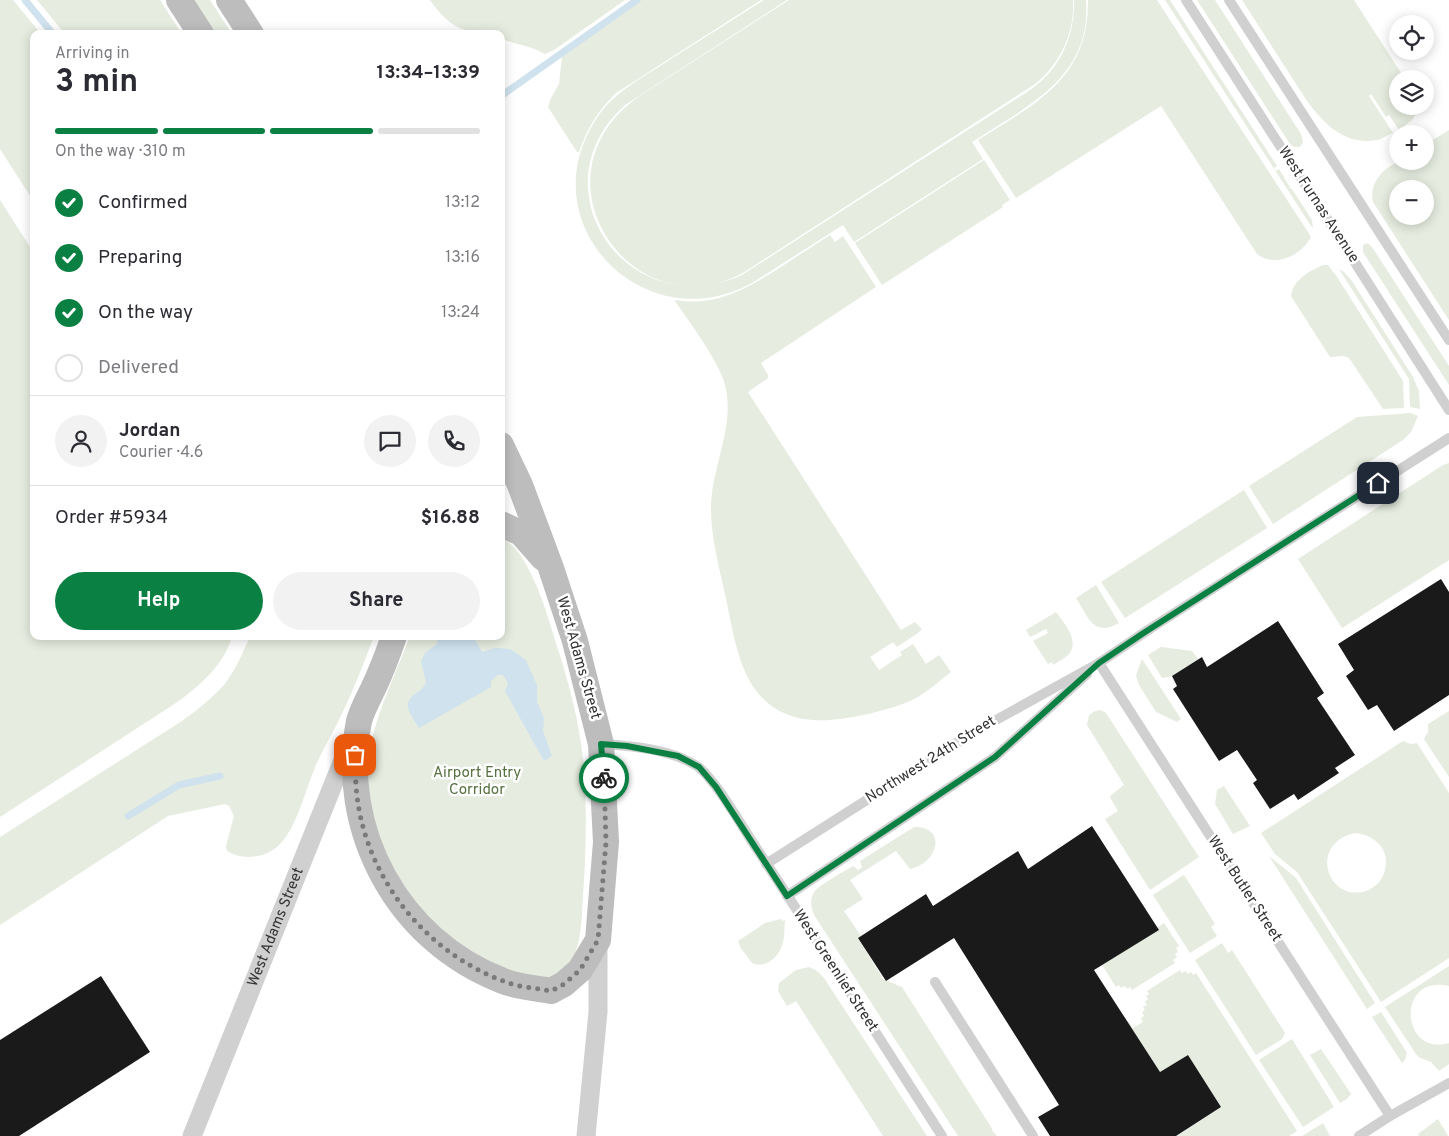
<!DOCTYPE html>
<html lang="en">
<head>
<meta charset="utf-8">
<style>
  body { margin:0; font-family:Overpass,sans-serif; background:#f2f2f3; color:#2b2b33; height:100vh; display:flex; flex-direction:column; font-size:19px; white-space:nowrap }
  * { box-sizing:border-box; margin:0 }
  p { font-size:16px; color:#7c7c81 }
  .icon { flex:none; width:28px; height:28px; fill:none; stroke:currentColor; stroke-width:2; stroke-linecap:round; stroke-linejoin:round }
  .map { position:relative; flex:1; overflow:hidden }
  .drawer { position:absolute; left:30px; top:30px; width:475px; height:610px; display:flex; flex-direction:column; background:#fff; border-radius:10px; box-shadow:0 2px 12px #0003 }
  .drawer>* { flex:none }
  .buttons { position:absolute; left:1389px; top:15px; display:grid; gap:10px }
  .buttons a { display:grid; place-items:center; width:45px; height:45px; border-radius:50%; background:#fff; box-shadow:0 2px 12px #0003; font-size:25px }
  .pin { position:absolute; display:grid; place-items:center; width:42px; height:42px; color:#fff; margin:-21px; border-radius:10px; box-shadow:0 2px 8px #0006 }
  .courier { position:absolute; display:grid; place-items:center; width:50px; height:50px; margin:-25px; border:4px solid #0b8043; border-radius:50%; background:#fff; color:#222; box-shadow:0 1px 6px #0007 }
  .headline em { font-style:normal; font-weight:700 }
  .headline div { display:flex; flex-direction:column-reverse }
  .headline { display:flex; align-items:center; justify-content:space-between; height:85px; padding:0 25px }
  h1 { font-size:32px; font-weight:700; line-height:38px }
  .bar { display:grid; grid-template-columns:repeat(4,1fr); gap:8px 5px; align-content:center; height:60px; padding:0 25px }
  .bar i { height:6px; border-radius:4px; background:#e1e1e2 }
  .bar .on { background:#0b8043 }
  .bar p { grid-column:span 4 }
  .line { display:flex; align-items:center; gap:12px; padding:0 25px; border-top:1px solid #e1e1e2 }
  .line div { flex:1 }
  .round { display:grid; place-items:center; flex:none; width:52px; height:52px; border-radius:26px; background:#f2f2f3 }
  ol { padding:0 25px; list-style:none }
  li { display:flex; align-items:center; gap:15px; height:55px }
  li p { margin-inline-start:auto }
  li .icon { padding:5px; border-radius:50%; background:#0b8043; color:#fff; stroke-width:4 }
  li:last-child { color:#7c7c81 }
  li i { width:28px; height:28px; border:2px solid #e1e1e2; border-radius:50% }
  .primary-button { display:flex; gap:10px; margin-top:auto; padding:10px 25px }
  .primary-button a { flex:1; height:58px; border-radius:30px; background:#0b8043; color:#fff; font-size:20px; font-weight:700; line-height:58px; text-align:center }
  .primary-button a+a { background:#f2f2f3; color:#2b2b33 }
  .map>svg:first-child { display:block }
  .green { fill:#e6ecdf; fill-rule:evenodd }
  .water { fill:#cfe2ee }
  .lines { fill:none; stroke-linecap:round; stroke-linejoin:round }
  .stream { stroke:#cfe2ee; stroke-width:7 }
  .building { fill:#1a1a1a }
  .lane { stroke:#d0d0d0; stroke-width:10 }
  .street { stroke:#d0d0d0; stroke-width:19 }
  .secondary { stroke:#bdbdbd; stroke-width:26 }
  .done { stroke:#7a7a7a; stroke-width:5; stroke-dasharray:0 9 }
  .route { stroke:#0b8043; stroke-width:6 }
  .labels { text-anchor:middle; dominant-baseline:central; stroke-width:5; stroke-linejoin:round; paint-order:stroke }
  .street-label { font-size:15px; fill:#333; stroke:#fff }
  .park-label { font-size:15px; fill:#56703f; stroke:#fff }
</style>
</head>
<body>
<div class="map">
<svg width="1449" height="1136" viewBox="0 0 1449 1136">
  <rect width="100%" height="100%" fill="#fff"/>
  <g class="green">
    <path d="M0,0h13l28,34h-7v168l-34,-53z"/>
    <path d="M37,0h123l22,34h-117z"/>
    <path d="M191,0h19l22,34h-19z"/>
    <path d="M430,0h195l-71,50 -9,4 -13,-6 -28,-8 -3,-2v-4c-35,0 -50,-4 -71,-34z"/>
    <path d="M637,0h124l-145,93c-18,17 -29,36 -37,59h-2l-29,-45 3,-9 8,-14 3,-27 7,-9z"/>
    <path d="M764,0h23l-162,105c-92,83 2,221 117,170l285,-183c32,-20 48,-55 47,-92h12c6,78 -59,106 -114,142l11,17 -129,83 -11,-17 -91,58c-107,59 -223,-58 -157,-162 18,-30 51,-45 79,-64 30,-19 60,-38 90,-57z"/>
    <path d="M789,0h284c2,32 -13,64 -38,84l-289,187c-110,65 -222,-92 -108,-174z"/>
    <path d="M1088,0h69l149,229 5,8c-10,19 -36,31 -54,17l-96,-148 -145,92 -38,-58c58,-37 111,-61 110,-140z"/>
    <path d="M1165,0h5l107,166 -3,2 2,3 3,-2 12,20h1l20,31 1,9z"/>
    <path d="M1197,0h18l86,134 2,8 -3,5h-6l-4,-3z"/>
    <path d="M1242,0h112l51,79h-7v27h19l-1,8 -4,6 -13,10 -10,-15 -3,2 -15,-23 -2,2 24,37c-5,1 -10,6 -16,7 -32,6 -53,-16 -70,-39z"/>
    <path d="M1449,130v190l-76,-118c-4,-18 9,-33 25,-40 7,-2 19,-1 27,-1v-16zM1398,189h27v27h-27z"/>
    <path d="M984,160l26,40 -8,5 1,2 -121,78 -27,-42z"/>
    <path d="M0,200l30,47 4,2v387h198c-7,28 -32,49 -53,65l-179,116z"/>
    <path d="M830,235l5,7 8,-6 33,51 -115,76 7,12v3l-20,14 153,238 14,-8 7,7 -4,4 -21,14 -4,-5 -23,15 9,13 23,-15 -2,-3 13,-8 13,20 13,-9 12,17c-12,9 -23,20 -37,27 -14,7 -30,11 -46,15 -42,9 -85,14 -114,-26 -18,-27 -22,-63 -29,-94 -6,-27 -14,-57 -14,-85 0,-41 23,-79 15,-120 -4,-24 -36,-66 -51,-88l1,-1c41,7 71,-12 105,-33 16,-11 33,-21 49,-32z"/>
    <path d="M1368,243l6,7 75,116v19l-86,-133v-7z"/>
    <path d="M1323,265h5l9,12 66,104 1,27 -21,1 -34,-51 -5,-2 -14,1 -39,-61c2,-16 18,-25 32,-31z"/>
    <path d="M1339,269l5,3 8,9 61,96 6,14 1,18 -10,-2 -1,-28z"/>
    <path d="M1411,413l7,3 -7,16 -8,8 -130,84 -24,-38 108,-69z"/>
    <path d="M1449,463v97l-107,68 -44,-69 145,-94z"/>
    <path d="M1244,490l23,38 -142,90 -24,-36z"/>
    <path d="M501,538c9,4 15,10 20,18 16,25 25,54 33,81 14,42 26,86 30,130 3,44 2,86 -1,129 -2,25 0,61 -23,77 -21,15 -49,-1 -70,-10 -36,-15 -56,-38 -80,-67 -5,-7 -13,-14 -17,-21 -4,-7 -5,-15 -8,-22 -10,-31 -20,-62 -16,-95 4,-39 27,-84 41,-122h91z"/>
    <path d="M1096,585l23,38c-26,15 -31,-7 -43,-25z"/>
    <path d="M1056,612c8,11 26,31 11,44 -4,3 -9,6 -14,9l-1,-3 -4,2 -15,-23 15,-8 -2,-4 -16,8 -4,-7z"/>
    <path d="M250,636h124c-11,30 -23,60 -37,88 -7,14 -15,27 -21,41 -10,23 -19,62 -36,79 -13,14 -37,17 -53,7l-1,-5 8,-30 -5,-10 -4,-2 -57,12 -168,109v-88l182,-116c15,-11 29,-22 42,-36 11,-14 19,-32 26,-49z"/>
    <path d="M1161,647l31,4 6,8 -26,17 -10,2 -14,-23z"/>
    <path d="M1142,659l39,60 -4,3 -21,-10 -17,-27 -3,-10z"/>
    <path d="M1101,710l5,3 93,144 -49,33 -45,-71 13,-8 -7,-12 -1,-3 14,-11 -37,-60 2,-10 6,-4z"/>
    <path d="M1449,711v66l-25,-38 4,-7v-8z"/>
    <path d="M1403,741l8,3 6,-1 32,50v165l-68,44 -84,-130 -22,-18 -14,-21zM1355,833c20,2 37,17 29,40 -2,8 -10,15 -18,18 -38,12 -59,-47 -11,-58z"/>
    <path d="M1224,786l26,40 -17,8 -18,-30 2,-14z"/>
    <path d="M914,827c33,-1 25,36 -4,42l-14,-18 -46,29 13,19 -19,12 17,25 -3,2 25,41 19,8 89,140 2,5 4,4h-39l-144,-221c-3,-8 -5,-16 1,-24 4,-6 30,-20 38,-25l5,4 4,-3 -2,-6z"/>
    <path d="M1269,856l27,22 79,125 -8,6z"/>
    <path d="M1184,875l31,49 -4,3 6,9 -27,17 -37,-58z"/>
    <path d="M781,919l2,2 2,-1v2c-1,6 0,13 -2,20 -3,14 -16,27 -31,21l-12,-16 -2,-6 27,-18z"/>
    <path d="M1164,923l15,23 -3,2 2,4 -3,2 2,3 -4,3 2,3 -43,27 -2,-3 -3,2 -2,-3 -4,2 -2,-3 -3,2 -14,-22 56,-35 -1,-2z"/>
    <path d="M1222,943l6,10 4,-3 53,83 -3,6 -26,16 -61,-95z"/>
    <path d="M1449,966v20c-53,-13 -49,71 0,57v21l-10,7 -8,-9 -11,-4 -4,-4 -31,-47z"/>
    <path d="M809,967l8,4 7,7 103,158h-44l-87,-135 -9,5 -9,-15 1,-8 17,-13z"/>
    <path d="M1180,970l2,3 4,-2 2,3 3,-2 2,3 3,-2 101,158 -8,5h-112l44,-29 -33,-52 -28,17 -39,-59 12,15 10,-6 -2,-4 3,-2 -2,-4 3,-2 -2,-3 4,-2 -2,-3 3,-3 -2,-3 3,-2 -2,-3z"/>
    <path d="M1381,1012l26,41 -2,7 -3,3 -30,-46z"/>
    <path d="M1292,1039l42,68 -31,20 -44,-67z"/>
    <path d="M1321,1049l30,45 -4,5 -7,4 -30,-48z"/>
    <path d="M1438,1119l10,17h-29l-1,-2z"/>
    <path d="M1323,1123l7,13h-28z"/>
  </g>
  <path class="water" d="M437,636h36l9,16 13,-4 15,1 16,11 11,25v17l7,16 -1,13 9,25 -8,5 -39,-70 3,-8 -5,-8h-5l-7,6v6l-72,41c-7,-12 -19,-24 -4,-34 5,-3 8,-6 11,-11l-5,-22 4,-8 12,-9z"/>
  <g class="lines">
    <g class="stream">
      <path d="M25,0l28,34"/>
      <path d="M501,96l136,-96"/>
      <path d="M128,816l51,-31 41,-9"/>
    </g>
  </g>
  <g class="building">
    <path d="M1441,579l8,13v103l-55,36 -17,-26 -9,5 -22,-34 8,-6 -16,-26z"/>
    <path d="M1278,621l46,72 -7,5 38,57 -20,13 4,5 -41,27 -4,-6 -24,15 -17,-26 4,-3 -20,-30 -18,11 -46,-72 4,-3 -5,-10 30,-19 5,10z"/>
    <path d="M1092,826l67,104 -65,40 66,102 28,-17 33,52 -45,29h-126l-12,-19 21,-12 -105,-167 -68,43 -28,-43 68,-44 7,12 85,-55 10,18z"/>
    <path d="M101,976l49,76 -131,84h-19v-96z"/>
  </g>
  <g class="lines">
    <g class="lane">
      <path d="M1186,0l154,239 109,171"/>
      <path d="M1229,0l220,340"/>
      <path d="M1099,663l291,453"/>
      <path d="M602,744c31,2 68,5 95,22 18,12 48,66 62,86 62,94 122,189 183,284"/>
      <path d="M766,864l203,-129 130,-72 52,-35 298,-190"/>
      <path d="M787,896l208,-139 92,-83"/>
      <path d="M935,982l98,154"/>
      <path d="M1359,1136l31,-20 59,-33"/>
    </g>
    <g class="street">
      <path id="s1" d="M192,1136l159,-396"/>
      <path d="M586,1136l12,-124v-72"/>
    </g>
    <g class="secondary">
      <path d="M179,0l22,34"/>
      <path d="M229,0l22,34"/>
      <path d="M501,524l20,9 22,25"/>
      <path d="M394,636c-6,18 -13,36 -21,53 -5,10 -11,21 -14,32 -21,109 39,220 144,260 14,6 32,7 48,10l13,-7 16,-14 18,-30 8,-98 -5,-98 -26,-103 -24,-73 -31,-83 -19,-40"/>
    </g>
  </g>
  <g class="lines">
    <path class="done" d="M355,755c0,21 1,43 6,64 17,73 71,135 142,162 14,6 32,7 48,10l13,-7 16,-14 18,-30 8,-98 -2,-64"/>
    <path class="route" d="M604,778l-3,-34 26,2 51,10 21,11 17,20 71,109 208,-139 104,-94 43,-29 236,-151"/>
  </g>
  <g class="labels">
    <g class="street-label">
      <text transform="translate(1318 205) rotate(57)">West Furnas Avenue</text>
      <text transform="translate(578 658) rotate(74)">West Adams Street</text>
      <text transform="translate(931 760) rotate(-32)">Northwest 24th Street</text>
      <text transform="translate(1244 889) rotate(57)">West Butler Street</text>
      <text stroke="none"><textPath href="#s1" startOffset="225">West Adams Street</textPath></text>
      <text transform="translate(835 971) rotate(57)">West Greenlief Street</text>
    </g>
    <g class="park-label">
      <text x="477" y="773">Airport Entry<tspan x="477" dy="17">Corridor</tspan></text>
    </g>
  </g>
</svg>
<div class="buttons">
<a><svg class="icon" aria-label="locate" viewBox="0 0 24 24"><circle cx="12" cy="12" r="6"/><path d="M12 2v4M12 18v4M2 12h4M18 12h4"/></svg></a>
<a><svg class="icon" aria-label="layers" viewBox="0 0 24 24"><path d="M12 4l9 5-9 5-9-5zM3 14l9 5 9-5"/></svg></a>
<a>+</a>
<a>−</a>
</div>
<div class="pin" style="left:355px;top:755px;background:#ea580c"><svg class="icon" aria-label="bag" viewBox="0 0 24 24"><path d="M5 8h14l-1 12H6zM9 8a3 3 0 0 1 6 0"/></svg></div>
<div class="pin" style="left:1378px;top:483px;background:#1f2937"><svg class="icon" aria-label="home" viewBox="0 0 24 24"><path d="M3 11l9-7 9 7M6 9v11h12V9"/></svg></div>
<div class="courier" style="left:604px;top:778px"><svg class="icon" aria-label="bike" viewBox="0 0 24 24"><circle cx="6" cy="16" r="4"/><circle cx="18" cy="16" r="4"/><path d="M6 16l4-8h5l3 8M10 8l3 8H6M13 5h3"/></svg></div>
<section class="drawer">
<div class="headline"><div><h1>3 min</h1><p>Arriving in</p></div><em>13:34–13:39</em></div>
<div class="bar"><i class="on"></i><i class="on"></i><i class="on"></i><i></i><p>On the way · 310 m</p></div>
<ol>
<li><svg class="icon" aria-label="check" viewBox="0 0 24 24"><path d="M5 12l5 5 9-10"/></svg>Confirmed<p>13:12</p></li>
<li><svg class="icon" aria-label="check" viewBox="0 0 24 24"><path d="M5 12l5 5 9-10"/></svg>Preparing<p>13:16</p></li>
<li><svg class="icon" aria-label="check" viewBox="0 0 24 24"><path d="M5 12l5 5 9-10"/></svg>On the way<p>13:24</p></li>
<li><i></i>Delivered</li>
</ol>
<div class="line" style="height:90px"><a class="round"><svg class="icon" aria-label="person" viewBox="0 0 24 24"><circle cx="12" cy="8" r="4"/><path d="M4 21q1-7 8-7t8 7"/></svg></a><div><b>Jordan</b><p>Courier · 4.6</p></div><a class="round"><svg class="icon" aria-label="chat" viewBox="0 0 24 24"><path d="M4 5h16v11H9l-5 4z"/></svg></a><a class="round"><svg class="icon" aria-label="phone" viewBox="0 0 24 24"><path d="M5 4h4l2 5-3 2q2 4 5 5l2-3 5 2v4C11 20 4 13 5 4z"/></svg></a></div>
<div class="line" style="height:65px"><div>Order #5934</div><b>$16.88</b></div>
<div class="primary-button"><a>Help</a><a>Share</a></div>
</section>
</div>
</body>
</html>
